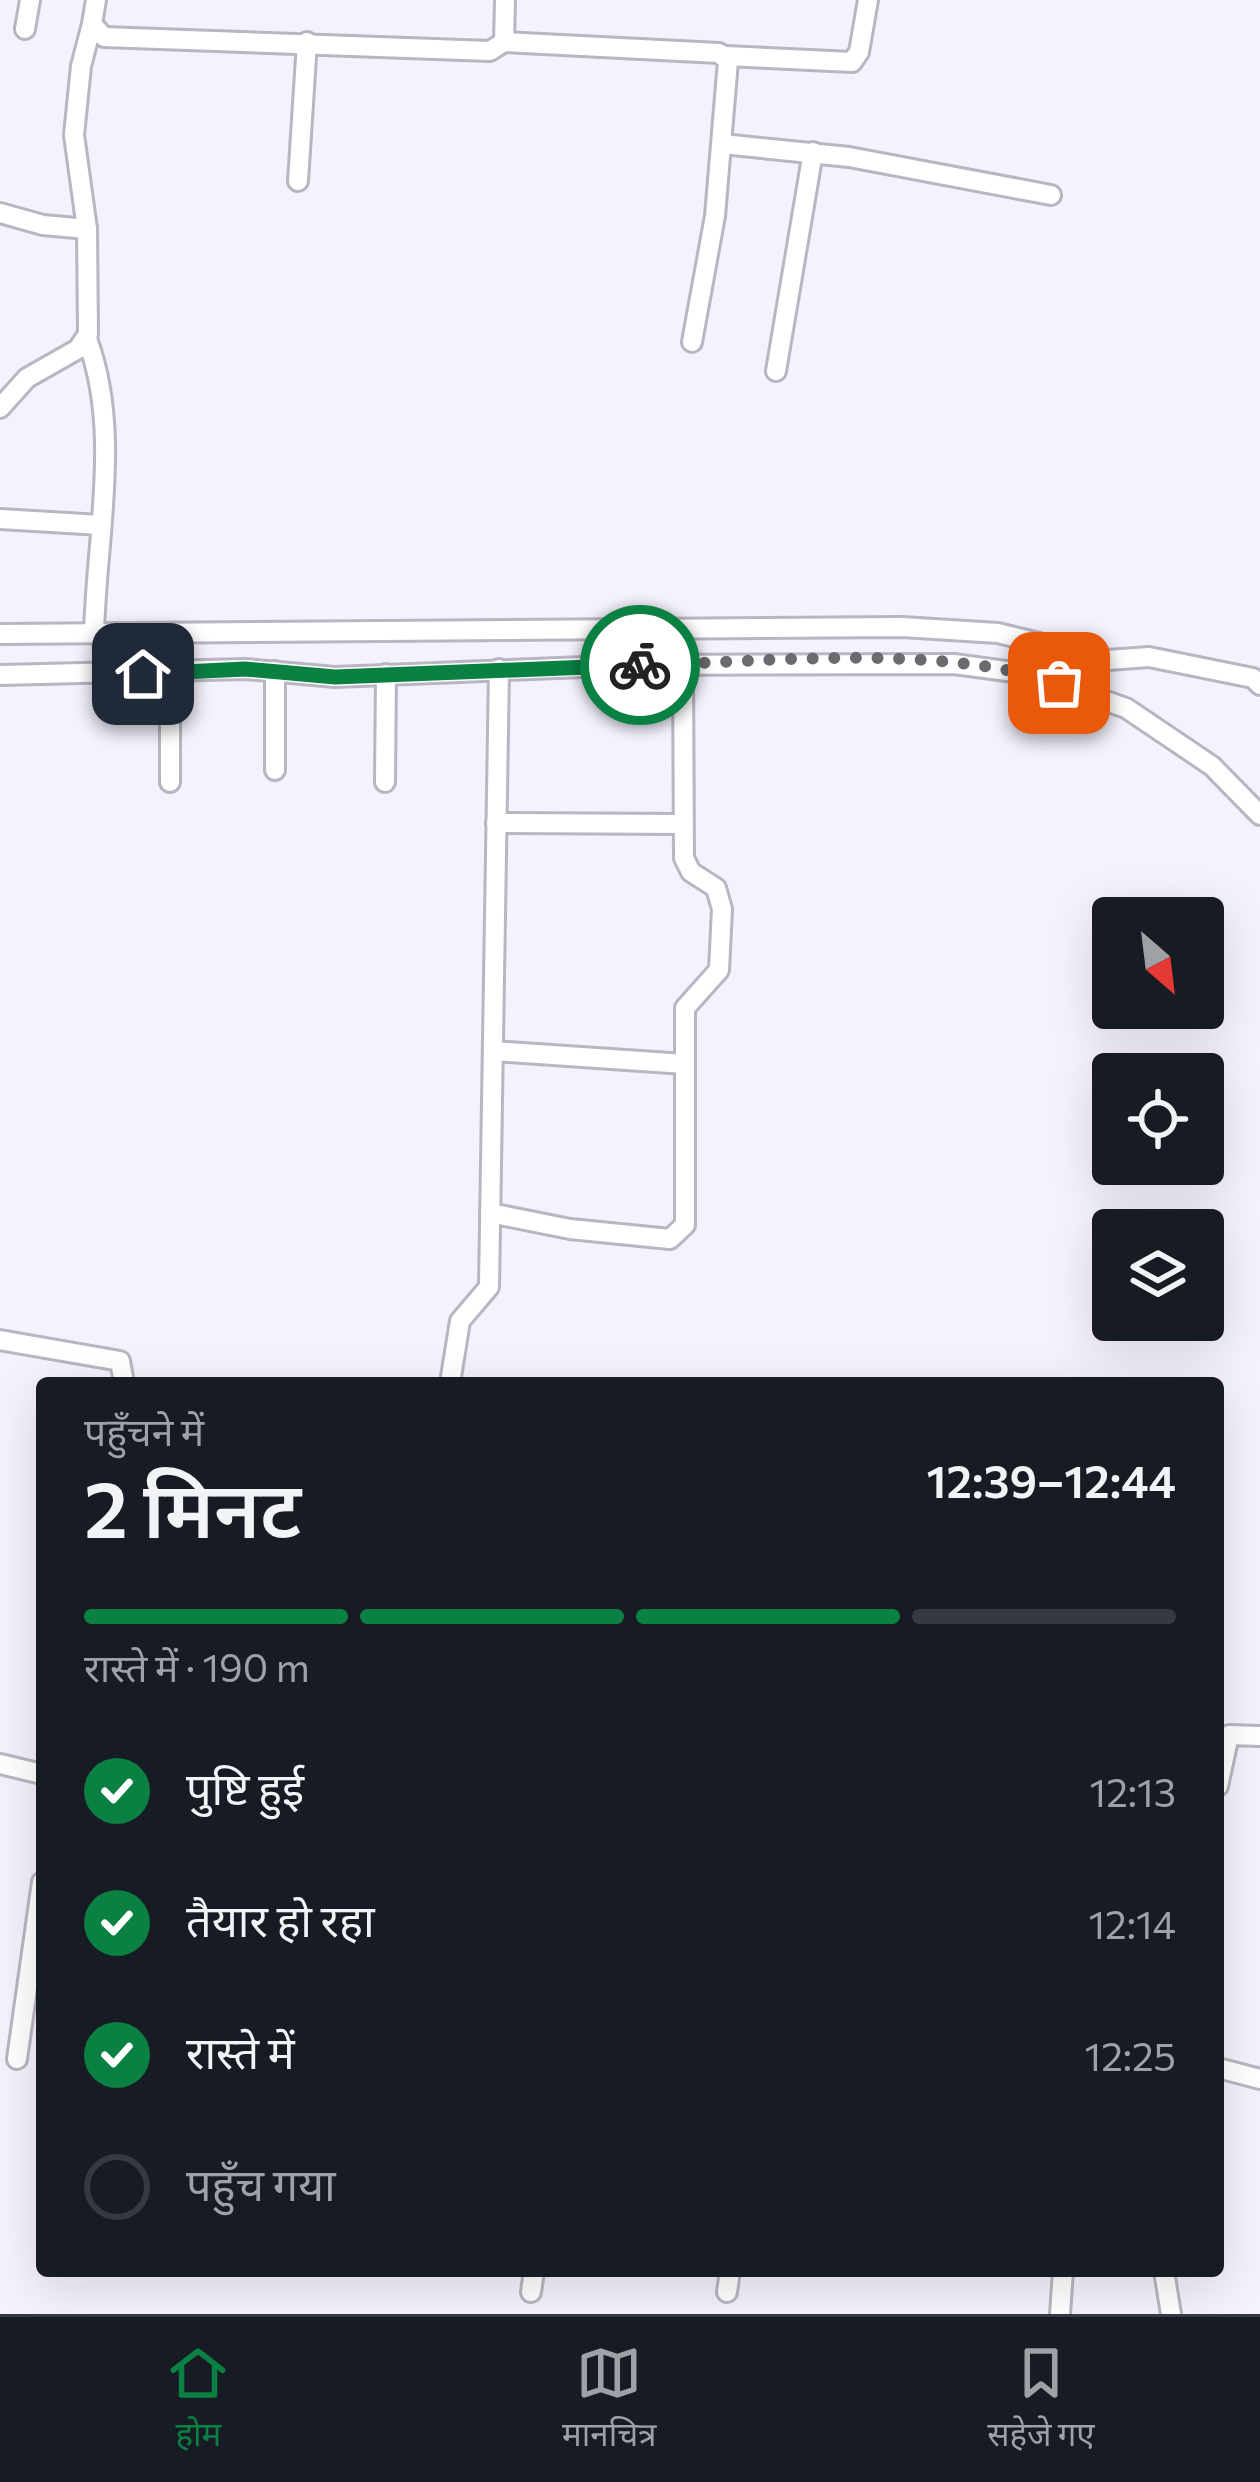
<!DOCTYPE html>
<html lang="hi">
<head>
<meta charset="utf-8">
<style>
  body { margin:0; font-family:Commissioner,"Noto Sans Devanagari",sans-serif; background:#20242c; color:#f1f3f6; height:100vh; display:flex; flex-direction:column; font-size:45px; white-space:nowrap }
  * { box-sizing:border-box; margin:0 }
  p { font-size:39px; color:#9ea1a6 }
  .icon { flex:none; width:66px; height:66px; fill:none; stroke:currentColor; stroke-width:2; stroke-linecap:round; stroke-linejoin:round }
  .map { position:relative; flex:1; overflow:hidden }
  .drawer { position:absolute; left:36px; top:1377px; width:1188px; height:900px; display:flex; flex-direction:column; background:#171b24; border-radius:12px; box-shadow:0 12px 48px #0002 }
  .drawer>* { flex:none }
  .needle { width:78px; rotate:152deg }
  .fabs { position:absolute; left:1092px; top:897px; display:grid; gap:24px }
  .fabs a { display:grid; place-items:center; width:132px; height:132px; border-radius:12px; background:#171b24; box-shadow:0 12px 48px #0002; font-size:60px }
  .pin { position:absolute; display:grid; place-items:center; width:102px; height:102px; color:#fff; margin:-51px; border-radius:24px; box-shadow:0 6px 18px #0006 }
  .courier { position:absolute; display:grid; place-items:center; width:120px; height:120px; margin:-60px; border:9px solid #0b8043; border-radius:50%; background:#fff; color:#222; box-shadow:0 3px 15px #0007 }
  .overview em { font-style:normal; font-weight:600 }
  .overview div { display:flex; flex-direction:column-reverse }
  .overview { display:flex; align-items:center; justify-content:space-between; height:204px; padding:0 48px }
  h1 { font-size:78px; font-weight:600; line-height:90px }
  .bar { display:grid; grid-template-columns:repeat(4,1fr); gap:18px 12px; align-content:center; height:144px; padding:0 48px }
  .bar i { height:15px; border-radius:9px; background:#363941 }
  .bar .selected { background:#0b8043 }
  .bar p { grid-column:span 4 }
  ol { padding:0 48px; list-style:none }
  li { display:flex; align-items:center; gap:36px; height:132px }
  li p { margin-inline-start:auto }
  li .icon { padding:12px; border-radius:50%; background:#0b8043; color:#fff; stroke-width:4 }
  li:last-child { color:#9ea1a6 }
  li i { width:66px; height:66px; border:6px solid #363941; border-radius:50% }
  .tab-bar { display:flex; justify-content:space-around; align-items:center; height:168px; border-top:3px solid #363941; background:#171b24; font-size:33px; color:#9ea1a6 }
  .tab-bar a { display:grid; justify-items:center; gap:6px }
  .tab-bar .selected { color:#0b8043 }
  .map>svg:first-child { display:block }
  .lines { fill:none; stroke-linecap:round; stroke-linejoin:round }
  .street-casing { stroke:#b9b5c2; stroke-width:24 }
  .street { stroke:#fff; stroke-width:18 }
  .done { stroke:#6c6a71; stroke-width:12; stroke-dasharray:0 21.6 }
  .route { stroke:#0b8043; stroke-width:15 }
</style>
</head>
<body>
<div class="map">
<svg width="1260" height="2314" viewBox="0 0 1260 2314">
  <rect width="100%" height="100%" fill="#f5f2fd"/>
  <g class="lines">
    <g class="street-casing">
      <g id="street">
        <path d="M96,0l-4,24 12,13 386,14 14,-9 1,-42"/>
        <path d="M25,29l5,-29"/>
        <path d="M504,42l215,11 9,8 -13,155 -23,126"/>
        <path d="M725,56l127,6 7,-10 9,-52"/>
        <path d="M722,144l127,13 202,38"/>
        <path d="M298,181l9,-139"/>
        <path d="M0,213l43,12 44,4"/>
        <path d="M87,339c35,93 9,199 7,295"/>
        <path d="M776,371l37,-219"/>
        <path d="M0,408l27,-30 51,-29 10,-15 -1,-105 -13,-94 7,-69 11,-42"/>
        <path d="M0,519l101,6"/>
        <path d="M0,634l902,-7 96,6 110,27 41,-3 104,21 7,7"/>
        <path d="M170,673v109"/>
        <path d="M0,675l246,-6 89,8 298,-12 321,-1 75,10 97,34 86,58 48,49"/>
        <path d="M275,770v-99"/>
        <path d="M385,782l1,-108"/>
        <path d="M496,823l187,1"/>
        <path d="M493,1051l192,13"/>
        <path d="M490,1213l80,16 100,10 15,-14v-217l34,-38 3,-61 -6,-21 -25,-16 -7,-14 -1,-194"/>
        <path d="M0,1340l120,21 4,22"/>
        <path d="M450,1383l10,-62 29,-34 10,-618"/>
        <path d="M0,1764l42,10"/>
        <path d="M1218,1786l11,-51 31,1"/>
        <path d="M17,2059l25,-177"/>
        <path d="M1218,2068l42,11"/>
        <path d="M1164,2271l7,43"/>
        <path d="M531,2292l3,-21"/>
        <path d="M727,2292l3,-21"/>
        <path d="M1060,2314l3,-43"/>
      </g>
    </g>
    <use href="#street" class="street"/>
  </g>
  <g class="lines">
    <path class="done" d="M640,665c132,-3 292,-22 419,18"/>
    <path class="route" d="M143,674l102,-5 90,8 305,-12"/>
  </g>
</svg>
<div class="fabs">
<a><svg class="needle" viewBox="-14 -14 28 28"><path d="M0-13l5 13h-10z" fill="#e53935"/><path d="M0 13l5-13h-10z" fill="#9ea1a6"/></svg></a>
<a><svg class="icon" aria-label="locate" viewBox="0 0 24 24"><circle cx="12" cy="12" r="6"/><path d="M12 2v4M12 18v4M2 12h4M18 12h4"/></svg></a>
<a><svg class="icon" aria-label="layers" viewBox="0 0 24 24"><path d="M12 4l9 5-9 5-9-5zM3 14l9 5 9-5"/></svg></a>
</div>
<div class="pin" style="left:1059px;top:683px;background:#ea580c"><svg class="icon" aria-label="bag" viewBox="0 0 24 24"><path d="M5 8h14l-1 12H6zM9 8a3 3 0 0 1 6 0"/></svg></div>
<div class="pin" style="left:143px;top:674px;background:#1f2937"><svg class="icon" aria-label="home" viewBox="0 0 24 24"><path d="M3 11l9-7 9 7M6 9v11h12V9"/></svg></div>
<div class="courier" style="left:640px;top:665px"><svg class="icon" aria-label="bike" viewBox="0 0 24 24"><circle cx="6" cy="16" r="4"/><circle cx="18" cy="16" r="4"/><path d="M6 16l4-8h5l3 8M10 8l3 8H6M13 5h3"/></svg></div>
<section class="drawer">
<div class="overview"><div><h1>2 मिनट</h1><p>पहुँचने में</p></div><em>12:39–12:44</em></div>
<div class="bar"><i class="selected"></i><i class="selected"></i><i class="selected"></i><i></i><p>रास्ते में · 190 m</p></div>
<ol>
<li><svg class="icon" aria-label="check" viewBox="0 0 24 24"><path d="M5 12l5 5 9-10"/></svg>पुष्टि हुई<p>12:13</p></li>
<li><svg class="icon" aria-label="check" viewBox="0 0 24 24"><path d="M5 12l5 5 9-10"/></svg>तैयार हो रहा<p>12:14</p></li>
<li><svg class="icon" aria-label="check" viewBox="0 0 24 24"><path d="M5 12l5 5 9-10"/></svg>रास्ते में<p>12:25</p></li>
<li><i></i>पहुँच गया</li>
</ol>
</section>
</div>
<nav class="tab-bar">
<a class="selected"><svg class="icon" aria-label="home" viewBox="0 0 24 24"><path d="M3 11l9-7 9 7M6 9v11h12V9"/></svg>होम</a>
<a><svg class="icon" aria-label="map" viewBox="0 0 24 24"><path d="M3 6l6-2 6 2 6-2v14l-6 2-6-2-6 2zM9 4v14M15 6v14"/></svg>मानचित्र</a>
<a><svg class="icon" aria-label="saved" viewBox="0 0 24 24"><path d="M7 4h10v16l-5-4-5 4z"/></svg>सहेजे गए</a>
</nav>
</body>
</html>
